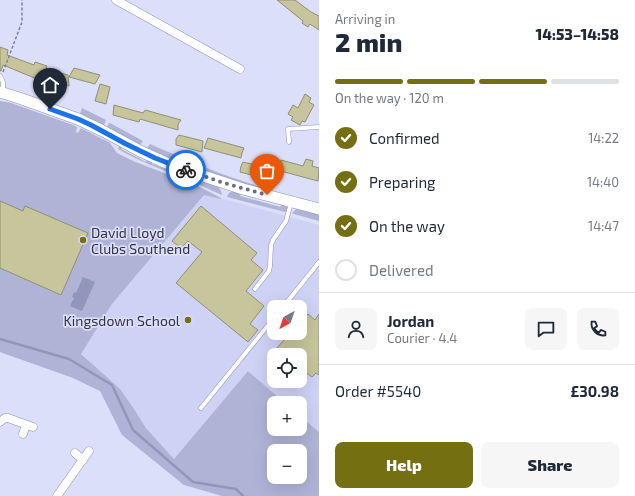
<!DOCTYPE html>
<html lang="en">
<head>
<meta charset="utf-8">
<style>
  body { margin:0; font-family:"Exo 2",sans-serif; background:#f6f6f7; color:#1f2937; height:100vh; display:flex; flex-direction:column; font-size:15px; white-space:nowrap }
  * { box-sizing:border-box; margin:0 }
  p { font-size:13px; color:#747a83 }
  .icon { flex:none; width:22px; height:22px; fill:none; stroke:currentColor; stroke-width:2; stroke-linecap:round; stroke-linejoin:round }
  .map { position:relative; flex:1; overflow:hidden }
  .side { display:flex; flex-direction:column; background:#fff; width:316px }
  .side>* { flex:none }
  .needle { width:26px; rotate:220deg }
  .controls { position:absolute; left:267px; top:300px; display:grid; gap:8px }
  .controls a { display:grid; place-items:center; width:40px; height:40px; border-radius:8px; background:#fff; box-shadow:0 4px 16px #0002; font-size:20px }
  .pin { position:absolute; display:grid; place-items:center; width:34px; height:34px; color:#fff; margin:-41px -17px; border-radius:50% 50% 50% 0; rotate:-45deg; box-shadow:0 0 4px #0007 }
  .pin .icon { rotate:45deg }
  .courier { position:absolute; display:grid; place-items:center; width:40px; height:40px; margin:-20px; border:3px solid #1a73e8; border-radius:50%; background:#fff; color:#222; box-shadow:0 1px 5px #0007 }
  .head em { font-style:normal; font-weight:800 }
  .head div { display:flex; flex-direction:column-reverse }
  .head { display:flex; align-items:center; justify-content:space-between; height:68px; padding:0 16px }
  h1 { font-size:26px; font-weight:800; line-height:30px }
  .bar { display:grid; grid-template-columns:repeat(4,1fr); gap:6px 4px; align-content:center; height:48px; padding:0 16px }
  .bar i { height:5px; border-radius:3px; background:#e0e1e3 }
  .bar .on { background:#746f10 }
  .bar p { grid-column:span 4 }
  .line { display:flex; align-items:center; gap:10px; padding:0 16px; border-top:1px solid #e0e1e3 }
  .line div { flex:1 }
  .round { display:grid; place-items:center; flex:none; width:42px; height:42px; border-radius:8px; background:#f6f6f7 }
  ol { padding:0 16px; list-style:none }
  li { display:flex; align-items:center; gap:12px; height:44px }
  li p { margin-inline-start:auto }
  li .icon { padding:4px; border-radius:50%; background:#746f10; color:#fff; stroke-width:4 }
  li:last-child { color:#747a83 }
  li i { width:22px; height:22px; border:2px solid #e0e1e3; border-radius:50% }
  .button { display:flex; gap:8px; margin-top:auto; padding:8px 16px }
  .button a { flex:1; height:46px; border-radius:8px; background:#746f10; color:#fff; font-size:16px; font-weight:800; line-height:46px; text-align:center }
  .button a+a { background:#f6f6f7; color:#1f2937 }
  main { display:flex; flex:1; min-height:0 }
  .map>svg:first-child { display:block }
  .built { fill:#ced2f5; fill-rule:evenodd }
  .green { fill:#afb3d5; fill-rule:evenodd }
  .water { fill:#9196bc }
  .lines { fill:none; stroke-linecap:round; stroke-linejoin:round }
  .stream { stroke:#9196bc; stroke-width:2.5 }
  .building { fill:#c6c59b; stroke:#909075 }
  .lane-casing { stroke:#9195ae; stroke-width:5 }
  .street-casing { stroke:#9195ae; stroke-width:9 }
  .secondary-casing { stroke:#9195ae; stroke-width:12 }
  .path { stroke:#7e8193; stroke-width:1.5; stroke-dasharray:3 2; stroke-linecap:butt }
  .lane { stroke:#fff; stroke-width:4 }
  .street { stroke:#fff; stroke-width:8 }
  .secondary { stroke:#fff; stroke-width:11 }
  .done { stroke:#6c6f7f; stroke-width:4; stroke-dasharray:0 7.2 }
  .route { stroke:#1a73e8; stroke-width:5 }
  .poi-dot { fill:#746f10; stroke:#dbdffa; stroke-width:1.5 }
  .labels { text-anchor:middle; dominant-baseline:central; stroke-width:3.5; stroke-linejoin:round; paint-order:stroke }
  .poi-label { font-size:14px; fill:#31333d; stroke:#dbdffa; text-anchor:start }
</style>
</head>
<body>
<main>
<div class="map">
<svg width="319" height="496" viewBox="0 0 319 496">
  <rect width="100%" height="100%" fill="#dbdffa"/>
  <path class="built" d="M205,194l114,31v207l-19,-16v-13h-15l-37,-32 -74,88 -28,-31 -12,-19 -53,-56 31,-49zM274,307h26v26h-26zM274,355h26v26h-26z"/>
  <g class="green">
    <path d="M0,101l11,2 62,22 4,2 -1,5 2,1 3,-5 29,15 7,10 16,8 65,25 23,12v1l-17,-4 -92,109 -31,50 39,35 14,20 12,19 28,31 74,-88 37,32h-11v26h26v-13l19,16v64h-97l-38,-11 -62,-50 -22,-44 -27,-13 -73,-26zM274,451h26v26h-26z"/>
    <path d="M82,108l24,12 -2,5h-1l-23,-11z"/>
    <path d="M109,123h1l33,18 -3,4 -33,-18z"/>
    <path d="M117,144l5,3 -1,2 25,13 1,-3 6,2 -1,3 27,10 1,-2 5,2 -1,3 18,6 2,-3c9,4 17,5 18,15 -10,-4 -19,-9 -29,-13 -26,-11 -51,-19 -75,-33l1,-2z"/>
    <path d="M150,144c39,17 78,34 119,45v1l-1,1c-41,-13 -81,-25 -121,-42v-1z"/>
    <path d="M231,192h10l-1,4 40,11 2,-3 5,2v5l-2,1 -58,-15 2,-4z"/>
    <path d="M299,207l20,5v9l-25,-7 -2,-1z"/>
  </g>
  <path class="water" d="M83,277l12,5 -13,29 -12,-5 4,-8 -2,-1 2,-5 2,1z"/>
  <g class="lines">
    <path class="stream" d="M0,339l69,20 43,26 21,45 60,52 43,7 7,7"/>
  </g>
  <g class="building">
    <path d="M277,0h18l16,12 8,4v14l-9,-6 -2,3 -6,-4 1,-2z"/>
    <path d="M0,47l8,3 -1,5 27,10 1,-3 12,4 -1,3 22,6 1,11 -27,-7 -4,-1 -1,1 -34,-14 -2,6h-1z"/>
    <path d="M74,68l26,7 -5,9 -26,-7z"/>
    <path d="M100,84l10,3 -4,17 -11,-3z"/>
    <path d="M305,94l6,4 -2,4 5,3 -9,17 -3,-1 -2,4 -9,-5 2,-3 -5,-3 5,-9 5,3z"/>
    <path d="M114,105l29,8 2,-3 36,10 -3,4v6l-38,-11 -1,3 -26,-7z"/>
    <path d="M179,135l24,6 -1,11 -26,-7v-6z"/>
    <path d="M208,138l36,10 -2,5 -1,5 -37,-10z"/>
    <path d="M306,159l7,2 -1,5 7,2 -1,13 -41,-11 4,-10 22,6z"/>
    <path d="M243,162l25,6 -2,11 -26,-7 1,-6z"/>
    <path d="M0,201l23,10 2,-5 63,27 -27,62 -61,-27z"/>
    <path d="M201,206l56,47 -6,7 12,10 -17,21 18,15 -14,18 8,6 -10,12 -72,-59 26,-31 -14,-11 -7,7 -9,-7z"/>
    <path d="M308,314l7,6 4,-6v61l-3,-2 -4,4 -12,-9v-13h-16l-7,-7 13,-15h10v-8z"/>
  </g>
  <g class="lines">
    <g class="lane-casing">
      <g id="lane">
        <path d="M0,76l3,6v9"/>
        <path d="M289,142l-1,-13 31,-2"/>
        <path d="M255,289l14,-18 1,-5 1,-21 2,-5 13,-19 5,-18"/>
        <path d="M283,307l36,-45"/>
        <path d="M201,408l73,-90"/>
      </g>
    </g>
    <g class="street-casing">
      <g id="street">
        <path d="M116,0l124,69"/>
        <path d="M0,422l5,-4h3l25,9"/>
        <path d="M23,434l3,-9"/>
        <path d="M75,453l8,7"/>
        <path d="M57,496l32,-45"/>
      </g>
    </g>
    <g class="secondary-casing">
      <path id="secondary" d="M0,92l22,7 56,20 25,12 37,20 33,15 70,23 76,20"/>
    </g>
    <path class="path" d="M3,72l19,-50v-22"/>
    <use href="#lane" class="lane"/>
    <use href="#street" class="street"/>
    <use href="#secondary" class="secondary"/>
  </g>
  <g class="lines">
    <path class="done" d="M186,170l38,13 43,12"/>
    <path class="route" d="M50,109l28,10 13,6 35,19 29,14 31,12"/>
  </g>
  <g class="poi-dot">
    <circle cx="83" cy="240" r="4"/>
    <circle cx="188" cy="320" r="4"/>
  </g>
  <g class="labels">
    <g class="poi-label">
      <text x="91" y="232">David Lloyd<tspan x="91" dy="16">Clubs Southend</tspan></text>
      <text x="180" y="320" text-anchor="end">Kingsdown School</text>
    </g>
  </g>
</svg>
<div class="controls">
<a><svg class="needle" viewBox="-14 -14 28 28"><path d="M0-13l5 13h-10z" fill="#e53935"/><path d="M0 13l5-13h-10z" fill="#747a83"/></svg></a>
<a><svg class="icon" aria-label="locate" viewBox="0 0 24 24"><circle cx="12" cy="12" r="6"/><path d="M12 2v4M12 18v4M2 12h4M18 12h4"/></svg></a>
<a>+</a>
<a>−</a>
</div>
<div class="pin" style="left:267px;top:195px;background:#ea580c"><svg class="icon" aria-label="bag" viewBox="0 0 24 24"><path d="M5 8h14l-1 12H6zM9 8a3 3 0 0 1 6 0"/></svg></div>
<div class="pin" style="left:50px;top:109px;background:#1f2937"><svg class="icon" aria-label="home" viewBox="0 0 24 24"><path d="M3 11l9-7 9 7M6 9v11h12V9"/></svg></div>
<div class="courier" style="left:186px;top:170px"><svg class="icon" aria-label="bike" viewBox="0 0 24 24"><circle cx="6" cy="16" r="4"/><circle cx="18" cy="16" r="4"/><path d="M6 16l4-8h5l3 8M10 8l3 8H6M13 5h3"/></svg></div>
</div>
<section class="side">
<div class="head"><div><h1>2 min</h1><p>Arriving in</p></div><em>14:53–14:58</em></div>
<div class="bar"><i class="on"></i><i class="on"></i><i class="on"></i><i></i><p>On the way · 120 m</p></div>
<ol>
<li><svg class="icon" aria-label="check" viewBox="0 0 24 24"><path d="M5 12l5 5 9-10"/></svg>Confirmed<p>14:22</p></li>
<li><svg class="icon" aria-label="check" viewBox="0 0 24 24"><path d="M5 12l5 5 9-10"/></svg>Preparing<p>14:40</p></li>
<li><svg class="icon" aria-label="check" viewBox="0 0 24 24"><path d="M5 12l5 5 9-10"/></svg>On the way<p>14:47</p></li>
<li><i></i>Delivered</li>
</ol>
<div class="line" style="height:72px"><a class="round"><svg class="icon" aria-label="person" viewBox="0 0 24 24"><circle cx="12" cy="8" r="4"/><path d="M4 21q1-7 8-7t8 7"/></svg></a><div><b>Jordan</b><p>Courier · 4.4</p></div><a class="round"><svg class="icon" aria-label="chat" viewBox="0 0 24 24"><path d="M4 5h16v11H9l-5 4z"/></svg></a><a class="round"><svg class="icon" aria-label="phone" viewBox="0 0 24 24"><path d="M5 4h4l2 5-3 2q2 4 5 5l2-3 5 2v4C11 20 4 13 5 4z"/></svg></a></div>
<div class="line" style="height:52px"><div>Order #5540</div><b>£30.98</b></div>
<div class="button"><a>Help</a><a>Share</a></div>
</section>
</main>
</body>
</html>
